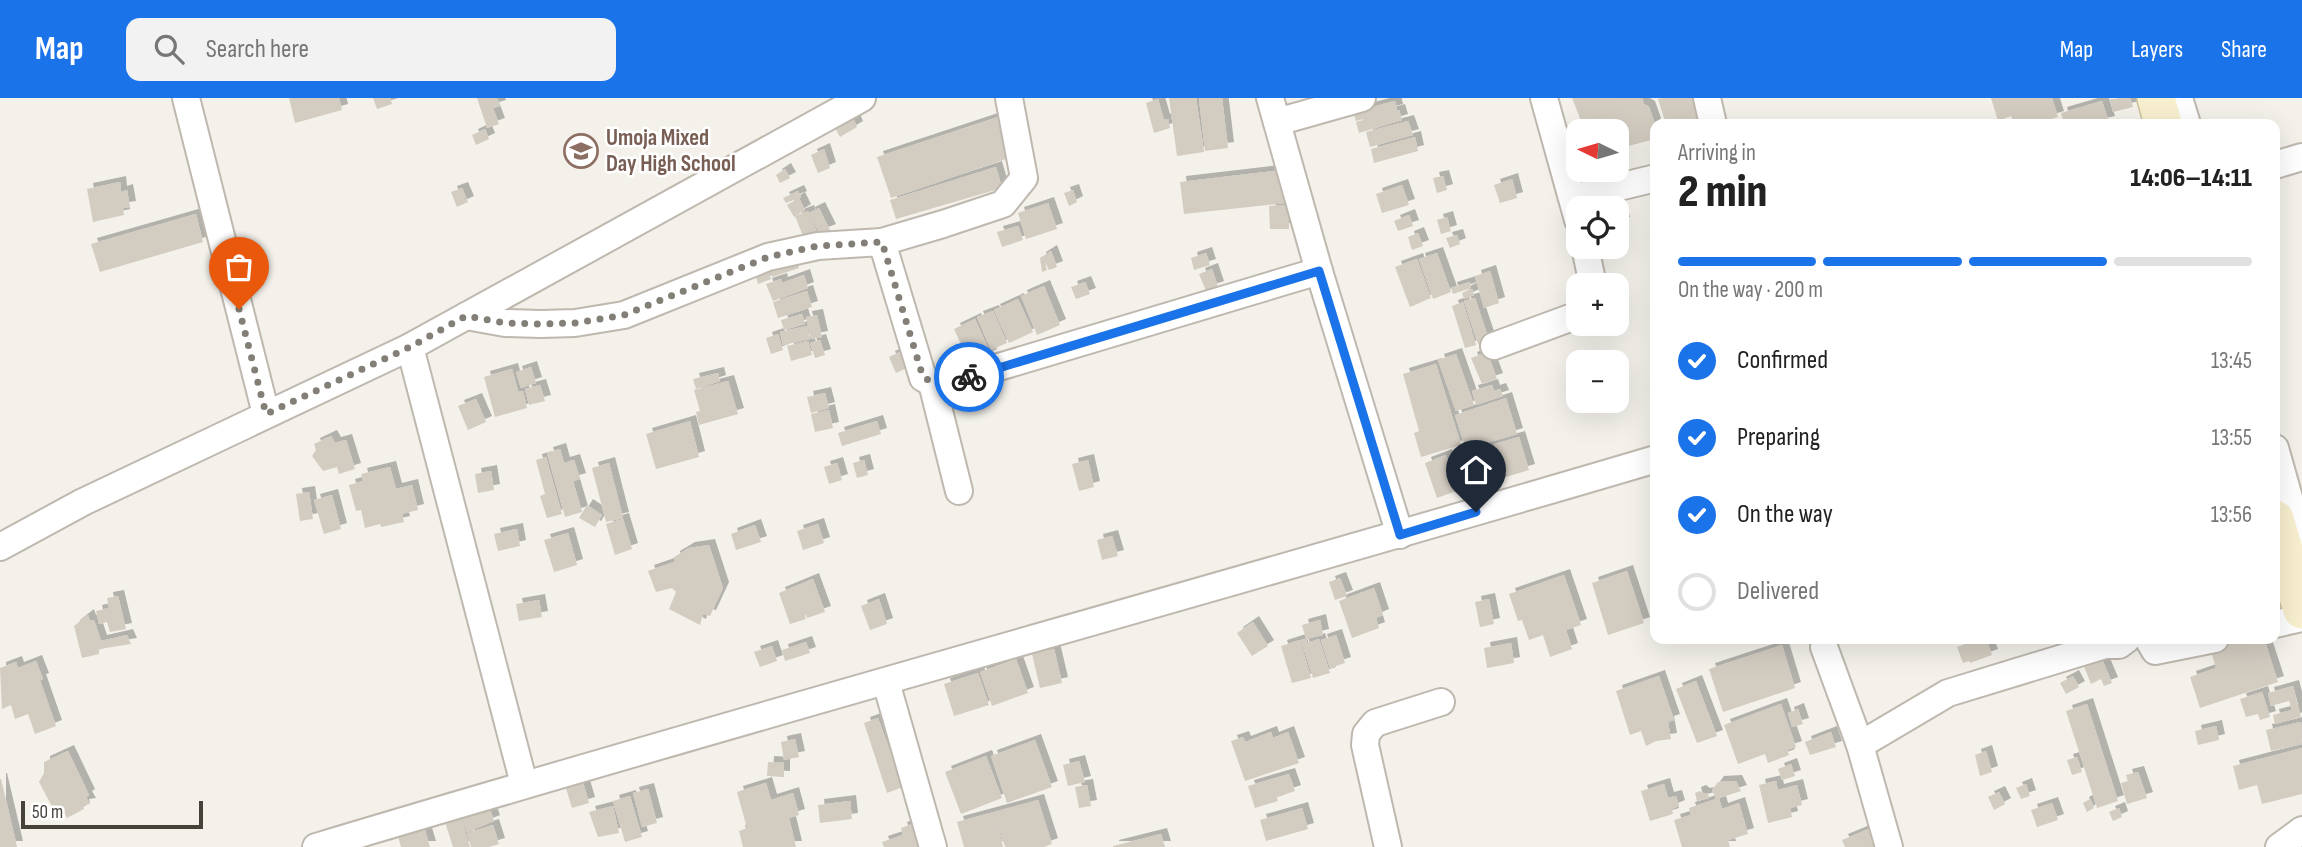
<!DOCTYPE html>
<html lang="en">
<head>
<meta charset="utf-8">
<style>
  body { margin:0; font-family:"Sofia Sans Condensed",sans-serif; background:#f2f2f2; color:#222; height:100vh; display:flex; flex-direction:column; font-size:26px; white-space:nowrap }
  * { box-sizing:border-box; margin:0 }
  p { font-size:23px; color:#767676 }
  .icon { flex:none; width:38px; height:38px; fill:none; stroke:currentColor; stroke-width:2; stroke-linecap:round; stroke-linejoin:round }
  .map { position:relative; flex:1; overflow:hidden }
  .drawer { position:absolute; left:1650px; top:21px; width:630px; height:525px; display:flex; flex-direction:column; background:#fff; border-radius:14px; box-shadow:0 7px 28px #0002 }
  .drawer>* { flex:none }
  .needle { width:46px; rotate:275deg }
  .buttons { position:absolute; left:1566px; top:21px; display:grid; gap:14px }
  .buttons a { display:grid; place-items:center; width:63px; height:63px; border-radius:14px; background:#fff; box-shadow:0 7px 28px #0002; font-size:35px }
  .scale { position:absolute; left:21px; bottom:18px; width:182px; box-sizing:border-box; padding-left:7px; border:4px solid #464139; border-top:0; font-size:19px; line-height:24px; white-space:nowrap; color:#464139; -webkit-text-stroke:5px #fff; paint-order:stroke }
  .pin { position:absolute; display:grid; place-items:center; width:60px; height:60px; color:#fff; margin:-72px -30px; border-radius:50% 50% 50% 0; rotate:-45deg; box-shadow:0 0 7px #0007 }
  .pin .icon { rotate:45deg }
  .courier { position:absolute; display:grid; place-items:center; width:70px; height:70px; margin:-35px; border:5px solid #1a73e8; border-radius:50%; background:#fff; color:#222; box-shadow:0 2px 9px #0007 }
  .summary em { font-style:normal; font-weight:800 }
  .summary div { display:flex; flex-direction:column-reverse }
  .summary { display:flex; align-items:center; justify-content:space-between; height:119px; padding:0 28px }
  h1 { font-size:46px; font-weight:800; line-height:52px }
  .bar { display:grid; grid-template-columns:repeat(4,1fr); gap:10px 7px; align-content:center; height:84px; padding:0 28px }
  .bar i { height:9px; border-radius:5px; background:#e0e0e0 }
  .bar .active { background:#1a73e8 }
  .bar p { grid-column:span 4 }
  ol { padding:0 28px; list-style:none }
  li { display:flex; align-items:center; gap:21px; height:77px }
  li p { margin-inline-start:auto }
  li .icon { padding:7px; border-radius:50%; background:#1a73e8; color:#fff; stroke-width:4 }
  li:last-child { color:#767676 }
  li i { width:38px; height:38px; border:4px solid #e0e0e0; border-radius:50% }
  header { display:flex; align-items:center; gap:42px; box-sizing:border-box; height:98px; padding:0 35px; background:#1a73e8; color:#fff }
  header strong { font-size:33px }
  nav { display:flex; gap:38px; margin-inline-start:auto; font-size:24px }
  .search { width:490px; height:63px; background:#f2f2f2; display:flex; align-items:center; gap:18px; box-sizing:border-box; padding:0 24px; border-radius:14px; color:#767676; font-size:26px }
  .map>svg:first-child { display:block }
  .building { fill:#d3ccc1; filter:url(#shadow) }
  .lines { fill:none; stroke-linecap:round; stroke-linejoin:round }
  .street-casing { stroke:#beb8ae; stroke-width:30 }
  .secondary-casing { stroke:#cdc29f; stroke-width:40 }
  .street { stroke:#fff; stroke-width:26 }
  .secondary { stroke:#f8efcf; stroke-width:37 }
  .done { stroke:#837f77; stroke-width:7; stroke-dasharray:0 12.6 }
  .route { stroke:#1a73e8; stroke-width:9 }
  .labels { text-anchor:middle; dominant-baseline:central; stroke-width:5; stroke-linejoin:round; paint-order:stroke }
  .education-label { font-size:23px; font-weight:bold; fill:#785e54; stroke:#fff; text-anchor:start }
</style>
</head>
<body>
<header>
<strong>Map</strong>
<div class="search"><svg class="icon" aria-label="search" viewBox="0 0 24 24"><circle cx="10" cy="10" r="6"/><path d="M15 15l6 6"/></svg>Search here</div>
<nav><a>Map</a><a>Layers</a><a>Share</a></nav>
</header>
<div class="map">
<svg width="2302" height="749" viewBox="0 0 2302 749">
  <defs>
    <filter id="shadow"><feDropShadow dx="6" dy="-6" stdDeviation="0" flood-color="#0004"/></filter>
  </defs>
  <rect width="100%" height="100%" fill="#f3f1ea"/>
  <g class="building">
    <path d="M289,0h50l3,12 -47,13z"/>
    <path d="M373,0h17l2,6 -15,5z"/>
    <path d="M477,0h20l3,8 -7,2 6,16 -12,4z"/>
    <path d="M1169,0h27l8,54 -27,4z"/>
    <path d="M1199,0h23l6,50 -23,3z"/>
    <path d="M1572,0h70l2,6 5,3 6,17 -3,3 3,12 -38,10v-18h-38l4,-5z"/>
    <path d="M1662,0h30l8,26h-34l-8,-25z"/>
    <path d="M1991,0h61l6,19 -23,7h-21l-3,-8 -13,5z"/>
    <path d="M2130,0l3,9 -20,5 -3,-13z"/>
    <path d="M1158,1l6,21 4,-1 2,9 -16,5 -8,-30z"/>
    <path d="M1395,3l2,9 -41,11 -3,-9z"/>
    <path d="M2102,3l7,21 -9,2h-36l-3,-11z"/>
    <path d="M1399,12l3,10 -43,13 -3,-11z"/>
    <path d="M998,19l14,40 -121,41 -14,-41z"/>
    <path d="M853,20l4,9 -17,10 -5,-9z"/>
    <path d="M1408,23l5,14 -43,12 -4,-15z"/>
    <path d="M485,31l4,10 -13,6 -4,-10z"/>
    <path d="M1415,39l3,14 -44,12 -3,-14z"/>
    <path d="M824,51l6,19 -12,5 -7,-18z"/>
    <path d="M996,69l6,21 -106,31 -6,-19z"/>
    <path d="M785,71l5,9 -10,5 -4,-8z"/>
    <path d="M1282,72l4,33 -102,11 -4,-32z"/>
    <path d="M1443,78l4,14 -10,3 -4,-15z"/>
    <path d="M1512,81l5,19 -17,5 -6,-18z"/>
    <path d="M120,84l1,10 6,-2 3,17 -7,1 1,7 -31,7 -6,-33z"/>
    <path d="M1402,87l7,20 -27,8 -6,-19z"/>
    <path d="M462,90l6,14 -11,5 -6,-15z"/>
    <path d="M1073,92l4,12 -8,4 -5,-13z"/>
    <path d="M798,93l3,6 -15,6 -3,-5z"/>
    <path d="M799,100l6,12 -11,7 -7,-12z"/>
    <path d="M1048,105l9,26 -31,10 -8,-26z"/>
    <path d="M1289,107v24h-19l-1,-23z"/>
    <path d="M819,110l11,22 -10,4 -11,-21z"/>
    <path d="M1620,110l4,15 -7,2v-16z"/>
    <path d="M808,113l10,24 -13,6 -10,-25z"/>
    <path d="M196,116l7,28 -103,30 -9,-28z"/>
    <path d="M1409,117l4,11 -15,5 -4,-10z"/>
    <path d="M1447,119l4,14 -10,3 -4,-14z"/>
    <path d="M1018,128l5,14 -21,7 -5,-15z"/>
    <path d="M1418,135l5,13 -11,4 -4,-13z"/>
    <path d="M1457,137l3,9 -10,4 -4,-10z"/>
    <path d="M1051,153l6,16 -8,3 -4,-8 2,8 -5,2 -2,-14z"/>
    <path d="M1206,155l4,12 -16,5 -3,-12z"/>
    <path d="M1437,155l14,39 -18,7 -14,-40z"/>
    <path d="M795,158l4,12 -27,9 -4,-13z"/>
    <path d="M1417,161l14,39 -21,9 -15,-40z"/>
    <path d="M768,171l3,10 -13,5 -3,-11z"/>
    <path d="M1212,171l6,18 -12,4 -7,-17z"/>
    <path d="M1490,173l9,32 -15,5 -9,-32z"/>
    <path d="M804,177l4,13 -35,13 -7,-17 15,-5 1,4z"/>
    <path d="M1085,184l5,12 -14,5 -5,-12z"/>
    <path d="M1470,184l1,6 -18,6 -2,-6z"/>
    <path d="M1044,188l16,39 -23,10 -16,-39z"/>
    <path d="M1470,191h2l2,6 -10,4 -2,-6z"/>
    <path d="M807,193l5,16 -34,11 -5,-16z"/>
    <path d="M1475,200l14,42 -11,4 -14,-43z"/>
    <path d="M1018,201l15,33 -24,11 -15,-33z"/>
    <path d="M1463,204l13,43 -11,3 -13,-42z"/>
    <path d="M993,213l14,32 -16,7 -14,-33z"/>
    <path d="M802,216l3,10 -21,6 -3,-10z"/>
    <path d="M817,217l5,22 -11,2 -5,-22z"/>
    <path d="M975,221l16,36 -21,9 -16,-35z"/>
    <path d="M807,228l3,13 -27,6 -3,-13z"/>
    <path d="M778,236l5,16 -12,4 -5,-16z"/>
    <path d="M820,242l5,15 -10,3 -5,-15z"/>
    <path d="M808,243l4,14 -21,6 -4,-15z"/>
    <path d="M902,253l7,16 -13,6 -7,-16z"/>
    <path d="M1487,254l10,27 -15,5 -11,-26z"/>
    <path d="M1456,256l18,51 -18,6 -18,-51z"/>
    <path d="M1436,266l25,81 -40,12 -7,-24 5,-2 -16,-57z"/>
    <path d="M531,269l5,16 -15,5 -5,-16z"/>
    <path d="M512,271l6,22h5l4,17 -32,9 -11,-40z"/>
    <path d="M718,275l2,8 -24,8 -3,-10z"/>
    <path d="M728,283l10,33 -39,11 -3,-13 4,-1 -6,-21z"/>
    <path d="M540,287l5,16 -16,4 -4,-16z"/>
    <path d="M1492,287l2,6 6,-2 3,7 -27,9 -4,-14z"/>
    <path d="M825,295l4,15 -18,5 -4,-16z"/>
    <path d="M1506,300l11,36 -51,15 -11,-34z"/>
    <path d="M476,301l10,23 -18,8 -10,-24z"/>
    <path d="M829,312l4,18 -18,4 -4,-18z"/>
    <path d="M690,323l9,36 -43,12 -10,-35z"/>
    <path d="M877,323l4,13 -39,12 -4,-13z"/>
    <path d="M331,338l4,7 11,-3 9,29 -16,5 -2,-7 -14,4 -11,-15 4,-6 -2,-6z"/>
    <path d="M1519,339l10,33 -67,20 -7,-24 11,-3 -2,-10z"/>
    <path d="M560,351l4,14 10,-3 6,19 -7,2 9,31 -17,5 -18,-64z"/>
    <path d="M1446,357l13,35 -22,8 -12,-35z"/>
    <path d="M546,359l16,57 -15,4 -7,-22 5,-2 -9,-34z"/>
    <path d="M864,362l4,15 -11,3 -4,-15z"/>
    <path d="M1088,362l6,27 -15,4 -7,-27z"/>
    <path d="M609,365l14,55 -17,4 -14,-54z"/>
    <path d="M837,365l5,17 -13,4 -5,-17z"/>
    <path d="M390,369l6,22 16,-4 6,25 -16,4 2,8 -23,5 -1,-3 -15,4 -4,-18 -5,1 -7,-26 14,-4 -2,-7z"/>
    <path d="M491,373l3,19 -16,3 -3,-19z"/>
    <path d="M309,394l4,27 -13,2 -4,-27z"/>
    <path d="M332,397l9,34 -17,5 -10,-34z"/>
    <path d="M587,407l15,10 -7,12 -16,-9z"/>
    <path d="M623,421l9,30 -17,6 -9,-31z"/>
    <path d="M818,426l6,19 -21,7 -6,-19z"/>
    <path d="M755,427l6,17 -25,8 -5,-16z"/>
    <path d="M517,431l3,17 -22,5 -4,-17z"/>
    <path d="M568,435l9,32 -23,7 -10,-32z"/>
    <path d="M1112,438l6,20 -16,4 -5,-20z"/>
    <path d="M709,447l14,43 -13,28 -7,-2 -3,11 -31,-16 7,-17 -4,-4 -16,4 -8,-21 26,-9v-5l15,-9z"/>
    <path d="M1627,473l17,52 -36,12 -16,-52z"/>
    <path d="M1564,477l17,50 -15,5 6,19 -22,8 -7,-22 -14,5 -7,-20 -4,1 -9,-27z"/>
    <path d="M1340,480l7,18 -12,4 -6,-18z"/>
    <path d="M813,481l12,33 -18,6 -7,-17 6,18 -16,5 -11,-31z"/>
    <path d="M1374,490l9,27 -7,3 3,10 -27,10 -13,-37z"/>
    <path d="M118,498l8,33 -16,3 -3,-10 -8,2 -3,-13 13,-3 -2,-10z"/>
    <path d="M879,501l8,25 -17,6 -9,-24z"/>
    <path d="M1489,501l5,25 -14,3 -5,-25z"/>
    <path d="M539,502l3,17 -23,4 -3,-17z"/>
    <path d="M88,517l2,6 4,-1 7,21 26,-6 4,9 -32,5v5l-17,4 -8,-32z"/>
    <path d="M1320,522l3,15 -17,4 -4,-14z"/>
    <path d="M1253,524l15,24 -16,10 -15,-23z"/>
    <path d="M1336,537l9,28 -15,5 -9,-28z"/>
    <path d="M1306,541l1,4 12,-4 11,34 -17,5 -12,-38z"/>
    <path d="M1980,541h6l6,16 -22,8 -1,-2 -6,2 -6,-16z"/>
    <path d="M2246,541h18l14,43 -78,26 -10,-31 26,-9 -5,-17z"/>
    <path d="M1300,542l11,38 -19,5 -11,-37z"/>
    <path d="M806,544l4,11 -25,8 -3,-11z"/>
    <path d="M1511,545l3,20 -27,5 -3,-20z"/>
    <path d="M1782,547l13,43 -72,24 -14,-43z"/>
    <path d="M772,548l5,15 -17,6 -6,-15z"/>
    <path d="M1054,551l8,34 -22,5 -8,-34z"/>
    <path d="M2101,559l11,26 -8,3 -3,-7 -10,5 -8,-20z"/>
    <path d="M1016,561l12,34 -36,13 -12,-34z"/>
    <path d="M36,563l7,18 -3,1 16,46 -21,8 -7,-20 -13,5 -4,-14 -9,4 -2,-41 16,-6 2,6z"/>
    <path d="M978,575l11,32 -35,11 -10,-32z"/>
    <path d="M1659,578l15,44 -6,2 3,17 -15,2 -10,5 -5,-15 -11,4 -14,-44z"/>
    <path d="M2073,578l6,11 -13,7 -6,-11z"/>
    <path d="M1696,583l21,55 -20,7 -21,-54z"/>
    <path d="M2293,588l8,31 -26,7 -2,-9 19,-5 -3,-9 -18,5 -3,-13z"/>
    <path d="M2262,594l8,25 -10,3 -2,-6 -12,3 -6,-18z"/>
    <path d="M1781,606l15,43 -9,3 2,5 -21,8 -3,-9 -27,10 -14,-39z"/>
    <path d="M2087,606l31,97 -21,7 -31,-97z"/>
    <path d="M1798,611l5,15 -11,3 -4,-14z"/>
    <path d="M878,620l25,69 -16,6 -23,-70z"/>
    <path d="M2301,624l1,22 -31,7 -5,-21z"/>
    <path d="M2216,628l3,14 -21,5 -3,-14z"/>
    <path d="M1271,634l2,6 15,-6 11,31 -54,18 -14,-40 12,-4 2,5z"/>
    <path d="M1831,634l5,15 -26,8 -5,-13z"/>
    <path d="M795,641l4,18 -15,3 -3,-18z"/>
    <path d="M1035,642l17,47 -45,16 -16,-47z"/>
    <path d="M2302,650v46l-40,10 -5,-19 -18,5 -6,-24z"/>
    <path d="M68,653l21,44 -3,2 4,7 -7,1 1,4 -17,9 -4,-7 -7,3 -17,-32 5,-9v-11z"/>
    <path d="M1986,653l6,21 -12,4 -5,-21z"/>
    <path d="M986,658l16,42 -41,16 -16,-42z"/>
    <path d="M2077,659l5,15 -10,3 -5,-15z"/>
    <path d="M1079,663l6,21 -17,4 -5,-21z"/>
    <path d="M768,664l16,1v14l-17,-1z"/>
    <path d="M1791,666l4,12 -13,4 -4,-11z"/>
    <path d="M2138,674l9,26 -20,6 -6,-21 7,-2 -2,-6z"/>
    <path d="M1289,676l6,17 -18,6 1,4 -23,7 -7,-22z"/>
    <path d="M0,681h1l16,68h-17z"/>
    <path d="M582,681l7,24 -17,5 -7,-23z"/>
    <path d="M1736,683l5,10 -22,7 3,11 17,-6 9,31 -20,6 2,7h-48l-8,-27 17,-5 -2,-7 27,-9 -4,-9 6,-8z"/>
    <path d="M1776,683l2,9 19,-5 5,20 -12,3 2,9 -24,6 -9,-38z"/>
    <path d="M766,685l5,17 22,-7 6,22 -10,3 7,29h-53l-4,-16 8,-3 -10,-36z"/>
    <path d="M1664,686l4,14 8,-2 3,10 -7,3 1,5 -23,7 -9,-30z"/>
    <path d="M2026,686l4,12 -9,3 -5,-11z"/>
    <path d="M1087,687l4,21 -12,2 -4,-21z"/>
    <path d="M648,691l9,34 -15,4 -9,-34z"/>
    <path d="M1700,693l4,3 4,-1 1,5 -12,3 -2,-8z"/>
    <path d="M1999,694l6,12 -11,6 -6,-13z"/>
    <path d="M630,698l12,41 -17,5 -12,-41z"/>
    <path d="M2090,701l4,9 -7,4 -4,-9z"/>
    <path d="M1038,702l14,44 -8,3h-39l-9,-30 7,30h-39l-7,-25z"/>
    <path d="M850,703l2,18 -32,4 -2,-18z"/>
    <path d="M2052,705l6,17 -21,7 -6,-17z"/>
    <path d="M488,706l6,17 -27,11 -7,-18z"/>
    <path d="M613,708l6,27 -21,4 -9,-25z"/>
    <path d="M1302,710l6,21 -42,12 -6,-21z"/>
    <path d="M2119,710l3,9 -9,4 -4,-9z"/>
    <path d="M461,720l9,29h-17l-8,-25z"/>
    <path d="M921,723l8,26h-45l-2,-5 21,-7 -2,-7z"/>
    <path d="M493,727l6,19 -10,3h-18l-4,-14z"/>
    <path d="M424,729l6,20h-29l-3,-11z"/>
    <path d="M1871,730l13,19h-39l-3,-7z"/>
    <path d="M1161,736l4,13h-52v-1z"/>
  </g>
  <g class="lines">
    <g class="street-casing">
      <g id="street">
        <path d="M186,0l80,316"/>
        <path d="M1270,0l49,173 81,264"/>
        <path d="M1544,0l34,122"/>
        <path d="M1707,0l6,26"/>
        <path d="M2179,0l8,26"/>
        <path d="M1277,24l85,-24"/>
        <path d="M2275,67l27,-8"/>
        <path d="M1573,100l83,-20"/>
        <path d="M882,144l41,136 9,5 10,1 377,-113"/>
        <path d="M1585,149l8,38"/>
        <path d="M466,218l39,7 36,1 34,-1 49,-8 144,-58 50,-11 64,-4 61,-18 60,-20 21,-26 -15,-80"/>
        <path d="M1494,248l84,-31"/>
        <path d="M410,249l114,437"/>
        <path d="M932,285l27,108"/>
        <path d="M2275,350l27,96"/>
        <path d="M0,449l83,-45 327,-155 452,-249"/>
        <path d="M2275,526l27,-6"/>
        <path d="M2148,541l7,12 60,-12"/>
        <path d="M1824,549l36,98 29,102"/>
        <path d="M886,584l47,165"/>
        <path d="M1860,647l88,-52 157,-48h14l8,-6"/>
        <path d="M316,749c445,-134 894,-256 1340,-388"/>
        <path d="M1388,749l-23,-102 1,-11 9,-11 66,-21"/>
        <path d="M2279,749l23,-17"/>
      </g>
    </g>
    <g class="secondary-casing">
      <g id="secondary">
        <path d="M2156,0l7,26"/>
        <path d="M2275,421l27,91"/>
      </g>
    </g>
    <use href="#street" class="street"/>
    <use href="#secondary" class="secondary"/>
  </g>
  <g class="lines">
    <path class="done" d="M239,211l27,105 144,-67 56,-31 39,7 36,1 34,-1 49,-8 144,-58 50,-11 64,-4 41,135c16,10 30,4 46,0"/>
    <path class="route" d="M969,279l350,-106 81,264 76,-23"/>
  </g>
  <defs>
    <g id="school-ring" transform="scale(1.75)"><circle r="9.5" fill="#fff" stroke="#8d6e63" stroke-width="1.5"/><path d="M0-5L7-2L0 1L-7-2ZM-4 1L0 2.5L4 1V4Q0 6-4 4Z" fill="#8d6e63"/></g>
  </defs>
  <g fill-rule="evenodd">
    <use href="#school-ring" x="581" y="53"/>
  </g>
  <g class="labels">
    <g class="education-label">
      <text x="606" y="40">Umoja Mixed<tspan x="606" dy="26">Day High School</tspan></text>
    </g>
  </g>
</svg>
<div class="buttons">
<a><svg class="needle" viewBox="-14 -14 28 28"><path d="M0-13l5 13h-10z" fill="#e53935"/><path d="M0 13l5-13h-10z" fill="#767676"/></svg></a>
<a><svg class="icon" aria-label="locate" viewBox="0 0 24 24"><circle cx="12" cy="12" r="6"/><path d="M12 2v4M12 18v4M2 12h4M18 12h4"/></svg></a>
<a>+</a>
<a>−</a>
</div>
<div class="scale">50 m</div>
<div class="pin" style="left:239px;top:211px;background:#ea580c"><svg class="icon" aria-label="bag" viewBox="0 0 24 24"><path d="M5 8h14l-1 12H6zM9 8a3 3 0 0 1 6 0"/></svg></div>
<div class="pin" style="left:1476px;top:414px;background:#1f2937"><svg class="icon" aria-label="home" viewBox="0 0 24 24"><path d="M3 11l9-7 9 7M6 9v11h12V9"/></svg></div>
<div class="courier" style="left:969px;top:279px"><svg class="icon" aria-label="bike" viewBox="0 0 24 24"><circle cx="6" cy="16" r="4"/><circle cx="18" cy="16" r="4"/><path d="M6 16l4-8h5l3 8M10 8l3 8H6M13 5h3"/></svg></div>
<section class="drawer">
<div class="summary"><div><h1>2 min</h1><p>Arriving in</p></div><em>14:06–14:11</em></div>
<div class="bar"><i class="active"></i><i class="active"></i><i class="active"></i><i></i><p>On the way · 200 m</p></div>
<ol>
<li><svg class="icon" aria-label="check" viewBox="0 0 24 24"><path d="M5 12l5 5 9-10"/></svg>Confirmed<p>13:45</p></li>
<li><svg class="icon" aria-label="check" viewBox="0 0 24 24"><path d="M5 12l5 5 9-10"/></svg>Preparing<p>13:55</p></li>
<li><svg class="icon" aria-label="check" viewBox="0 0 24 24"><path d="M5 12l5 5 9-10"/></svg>On the way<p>13:56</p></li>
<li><i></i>Delivered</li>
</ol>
</section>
</div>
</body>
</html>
